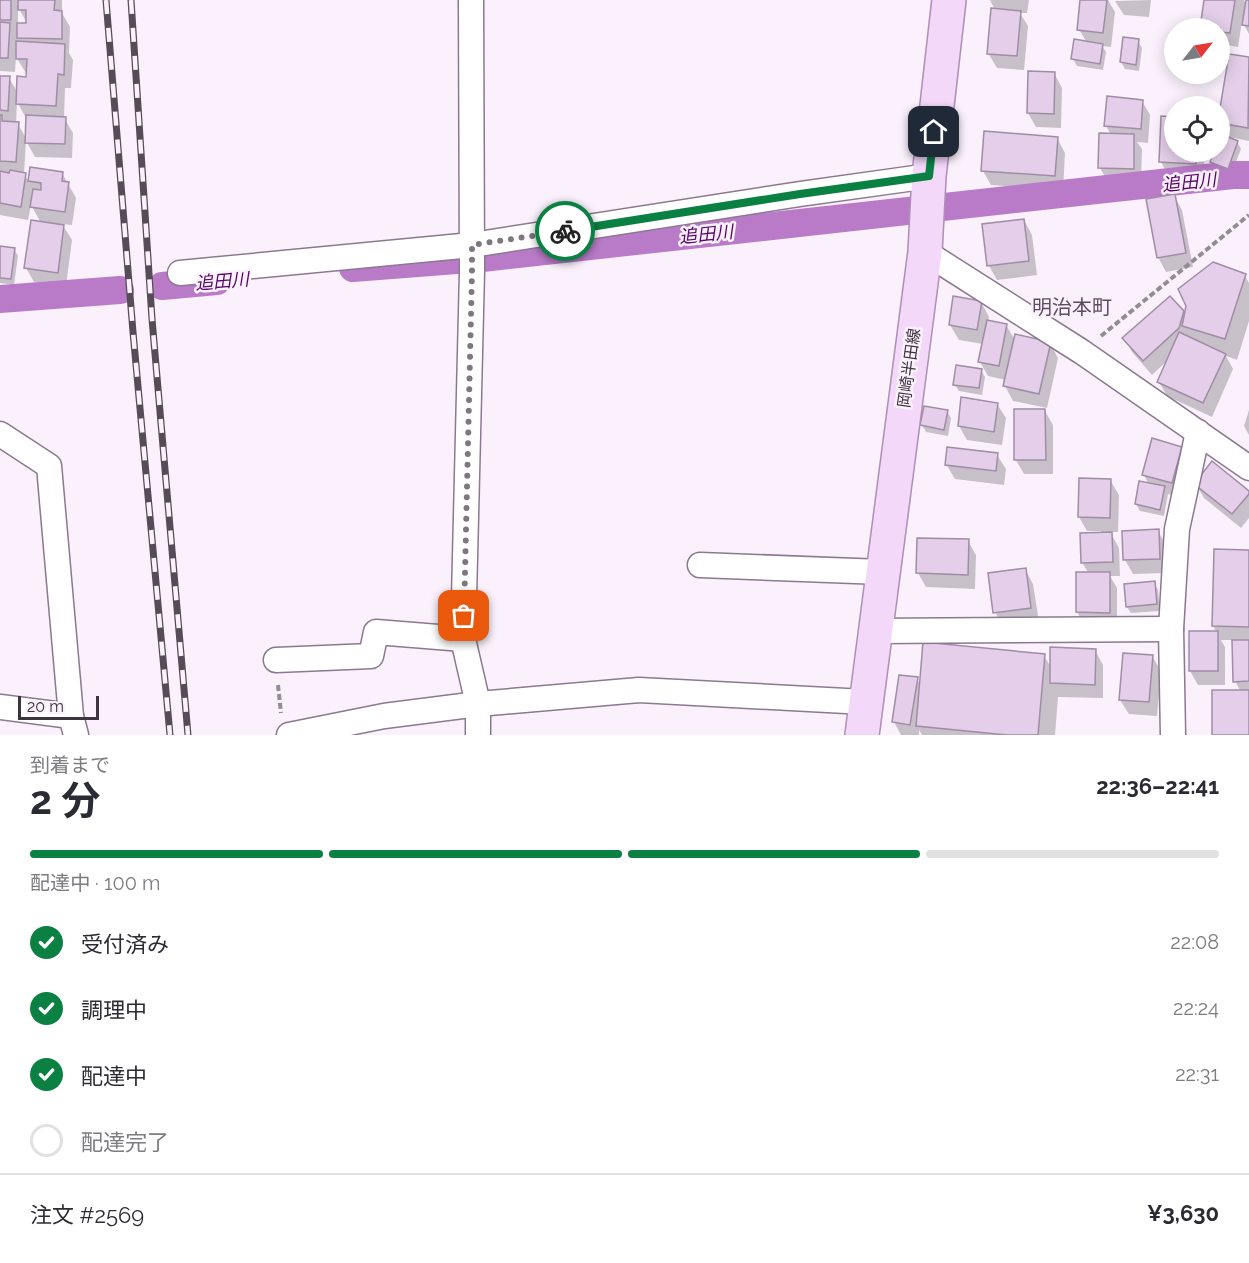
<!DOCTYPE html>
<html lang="ja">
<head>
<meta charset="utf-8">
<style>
  body { margin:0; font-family:Raleway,"Noto Sans JP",sans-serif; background:#f2f2f3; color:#2b2b33; height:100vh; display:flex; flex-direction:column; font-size:22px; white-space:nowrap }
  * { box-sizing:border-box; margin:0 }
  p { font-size:20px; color:#7c7c81 }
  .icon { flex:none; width:33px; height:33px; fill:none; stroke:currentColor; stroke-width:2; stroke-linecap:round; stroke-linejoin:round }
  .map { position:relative; height:735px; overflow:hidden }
  .sheet { display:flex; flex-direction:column; background:#fff; flex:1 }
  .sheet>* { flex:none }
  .needle { width:39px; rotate:59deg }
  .fabs { position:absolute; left:1164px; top:18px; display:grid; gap:12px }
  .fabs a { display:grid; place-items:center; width:66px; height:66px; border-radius:50%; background:#fff; box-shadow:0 3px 15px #0003; font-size:30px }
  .scale { position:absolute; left:18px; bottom:15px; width:81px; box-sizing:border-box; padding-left:6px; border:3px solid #3d343f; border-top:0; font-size:16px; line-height:21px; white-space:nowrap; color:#3d343f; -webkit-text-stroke:4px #faf1fc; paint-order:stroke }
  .pin { position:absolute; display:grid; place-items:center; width:51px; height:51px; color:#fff; margin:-26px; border-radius:12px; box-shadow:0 3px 9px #0006 }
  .courier { position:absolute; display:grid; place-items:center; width:60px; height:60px; margin:-30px; border:4px solid #0b8043; border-radius:50%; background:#fff; color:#222; box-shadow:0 2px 8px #0007 }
  .overview em { font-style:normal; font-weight:700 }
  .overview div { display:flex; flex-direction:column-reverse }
  .overview { display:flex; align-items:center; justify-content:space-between; height:102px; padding:0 30px }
  h1 { font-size:39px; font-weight:700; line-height:45px }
  .bar { display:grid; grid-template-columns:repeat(4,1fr); gap:9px 6px; align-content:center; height:72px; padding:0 30px }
  .bar i { height:8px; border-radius:4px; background:#e1e1e2 }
  .bar .current { background:#0b8043 }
  .bar p { grid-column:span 4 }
  .line { display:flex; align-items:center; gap:15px; padding:0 30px; border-top:2px solid #e1e1e2 }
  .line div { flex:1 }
  ol { padding:0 30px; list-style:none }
  li { display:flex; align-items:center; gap:18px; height:66px }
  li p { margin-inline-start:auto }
  li .icon { padding:6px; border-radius:50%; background:#0b8043; color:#fff; stroke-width:4 }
  li:last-child { color:#7c7c81 }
  li i { width:33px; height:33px; border:3px solid #e1e1e2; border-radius:50% }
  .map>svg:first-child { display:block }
  .shadow { fill:#0003; fill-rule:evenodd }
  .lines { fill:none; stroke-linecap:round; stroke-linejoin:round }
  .canal { stroke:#b97bc8; stroke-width:28 }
  .building { fill:#e4cee9; stroke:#a18ca6; stroke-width:1.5 }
  .street-casing { stroke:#8c7891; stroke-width:27 }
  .primary-casing { stroke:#ae8eb6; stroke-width:36 }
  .path { stroke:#948b96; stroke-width:4; stroke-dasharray:6 3; stroke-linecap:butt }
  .street { stroke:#fff; stroke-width:24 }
  .primary { stroke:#f3d8fa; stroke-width:33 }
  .rail-casing { stroke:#554c57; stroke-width:7 }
  .rail { stroke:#faf1fc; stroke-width:4.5; stroke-dasharray:14; stroke-linecap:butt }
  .done { stroke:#7f7681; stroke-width:6; stroke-dasharray:0 10.8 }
  .route { stroke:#0b8043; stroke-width:8 }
  .labels { text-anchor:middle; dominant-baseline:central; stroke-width:5; stroke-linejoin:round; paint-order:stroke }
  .street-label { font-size:16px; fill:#3d343f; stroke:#faf1fc }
  .water-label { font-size:18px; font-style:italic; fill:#590569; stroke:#faf1fc }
  .quarter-label { font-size:20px; fill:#5e4c63; stroke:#faf1fc }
</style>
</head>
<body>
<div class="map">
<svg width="1249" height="735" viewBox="0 0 1249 735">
  <rect width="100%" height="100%" fill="#faf1fc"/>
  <g class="shadow">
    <path d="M0,0h62v13l8,14 -1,26 4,7 -2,28h-6l-1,30 9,15 -1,25 -37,-1 -9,-16 -2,33 6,9 2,-15 30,5 14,25 -4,27 -10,-1 10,16 -6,46 -32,-4 -8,-14 15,-45 -10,-18 -3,15 -28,-5v-141l2,3 7,1 9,15 9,-15 1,-5h-2l-10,-16 -1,15 -15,-1zM18,7l10,18 -10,-1zM17,102l9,16h2l-1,22 -9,-16h-2z"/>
    <path d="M990,0h39l-2,13h-7l8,13 -4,44 -27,-2 -9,-15 7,-43z"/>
    <path d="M1082,0h26l7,12 -4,35 -9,-1 4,6 -3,18 -26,-4 -4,-7 14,-16 -8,-14z"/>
    <path d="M1151,0l-2,17 -25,-2 -9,-14z"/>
    <path d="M1206,0h38l2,5 1,-5h2v34l-7,-13 -4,26 -18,-3v-16h-18z"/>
    <path d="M1138,41l4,7 -3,23 -14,-2 -4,-7z"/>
    <path d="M1230,55l19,4v82l-20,-4 -1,2 9,3 4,7 -10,26 -15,-6 -4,-7 4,-10h4v-9l2,-7 6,2 -8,-14v-7z"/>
    <path d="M1054,73l8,15 -1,40 -25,-1 -8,-14z"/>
    <path d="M1142,101l8,14 -2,28 -11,-1 5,7 -1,34 -33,-1 -8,-14 11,-33 -5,-9z"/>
    <path d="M1163,118l11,1v33h31l-2,26 -34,-2 -8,-14z"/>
    <path d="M1057,138l8,15 -2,37 -72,-5 -8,-14z"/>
    <path d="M1174,196l8,14 11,57 -27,5 -8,-15z"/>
    <path d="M1024,220l8,15 5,40 -40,5 -8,-14 -5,-41z"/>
    <path d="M0,247l14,2 4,7 -4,29 -14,-2z"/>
    <path d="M1245,276l4,7v38l-12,39 -11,-4 7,13 -21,48 -45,-21 -8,-14 10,-23 -17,16 -20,-23 -8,-14 59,-26 2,5z"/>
    <path d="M981,302l8,15 -1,4 18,4 9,15 35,3 8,15 -11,50 -34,-7 -8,-15 1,-6 -18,-4 -8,-14 3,-18 -24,-4 -9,-15z"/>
    <path d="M981,370l4,7 -3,18 -23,-4 -4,-6z"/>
    <path d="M997,404l9,14 -4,27 -35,-5 -8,-14z"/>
    <path d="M1249,410v25l-5,-9z"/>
    <path d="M947,411l4,7 -3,18 -22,-4 -4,-7z"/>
    <path d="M1045,411l8,14v49h-29l-8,-14z"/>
    <path d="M1181,448l8,15 -9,34 -12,-3 -4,22 -24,-5 -4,-7 13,-19 -5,-10z"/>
    <path d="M997,455l9,14 -2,16 -49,-6 -9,-15z"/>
    <path d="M1110,480l9,15 -1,37h-8l9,16 1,28h-10l7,12v38h-32l-8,-14 12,-38 -7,-12 19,-28v-3h-14l-8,-14z"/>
    <path d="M1196,484l53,9v25l-8,10 -37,-30z"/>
    <path d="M1158,531l8,14 1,28 -34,1 -8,-14 -1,-28z"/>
    <path d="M968,541l8,14 -1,34 -49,-2 -8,-14z"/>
    <path d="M1249,552v183h-36l28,-43 -6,-11 -2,-41h-12l4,7v38h-27l-8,-14 27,-38 -4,-7z"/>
    <path d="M1025,569l8,15 6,38 -36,5 -8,-15z"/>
    <path d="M1154,583l4,7 2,21 -29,2 -4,-6z"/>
    <path d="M1095,650l8,15v33l-45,-1 -3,38h-133l-3,-5v5h-18l-7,-13 23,-43 4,7 123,-30 7,11z"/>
    <path d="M1152,656l9,15 -4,45 -28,-2 -9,-14z"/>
  </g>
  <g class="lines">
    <g class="canal">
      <path d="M353,268l129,-10 751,-83h16"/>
      <path d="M162,286l55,-5"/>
      <path d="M0,299l120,-9"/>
    </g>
  </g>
  <g class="building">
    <rect x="0" y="0" width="11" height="20"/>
    <path d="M18,0h37l-1,10 8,1v28l-45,-1v-15h9v-13h-8z"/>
    <path d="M1080,0h27l-4,33 -26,-3z"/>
    <path d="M1204,0h31l-5,33 -10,-1v-4h-20z"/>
    <path d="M1246,0h3v26l-7,-1z"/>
    <path d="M991,8l30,3 -4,45 -30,-2z"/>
    <path d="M0,22l10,1 -2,35h-8z"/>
    <path d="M1123,37l16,2 -3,26 -16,-3z"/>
    <path d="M1074,39l29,5 -3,20 -29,-5z"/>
    <path d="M16,41l49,3 -1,31 -6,-1 -2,32 -40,-2 1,-28 9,1 1,-18h-11z"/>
    <path d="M1229,54l20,3 -1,71 -28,-5v-15z"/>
    <path d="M1028,71l27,1 -1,42 -27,-1z"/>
    <path d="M0,76h10l-2,35 -8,-1z"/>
    <path d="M1107,96l36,4 -2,29 -37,-3z"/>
    <path d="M0,115h2v6l17,1 -3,40 -16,-1z"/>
    <path d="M26,115l40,2 -1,27 -40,-1z"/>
    <path d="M1161,116l13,1v35h22v12l-37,-2z"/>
    <path d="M984,131l74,6 -3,39 -74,-5z"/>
    <path d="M1099,133l35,1v35l-36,-1z"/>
    <path d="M1221,134l17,7 -10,28 -18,-7 4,-10h6v-13z"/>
    <path d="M30,167l33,5 -1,9 7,1 -4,30 -35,-5 3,-18 8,1v-7l-13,-2z"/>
    <path d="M10,170l16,3 -5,34 -21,-4v-32l9,2z"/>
    <path d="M1175,194l11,59 -29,5 -11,-59z"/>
    <path d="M1024,219l5,42 -42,5 -5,-42z"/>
    <path d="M31,220l33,5 -6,48 -34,-5z"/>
    <path d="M0,246l15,2 -4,31 -11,-1z"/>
    <path d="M1213,262l33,12 -21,65 -43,-13 4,-20 -8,-17z"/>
    <path d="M953,296l29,5 -5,29 -28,-5z"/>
    <path d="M1170,296l14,15 -5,17 -36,33 -21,-23z"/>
    <path d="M987,320l20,4 -8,42 -21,-4z"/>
    <path d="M1179,332l47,22 -23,49 -46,-21z"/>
    <path d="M1015,334l36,8 -12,52 -36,-8z"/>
    <path d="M956,365l26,4 -3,19 -26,-3z"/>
    <path d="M961,397l37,6 -4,29 -36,-6z"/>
    <path d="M924,406l24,4 -4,20 -24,-5z"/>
    <path d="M1014,409h31l1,51h-32z"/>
    <path d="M1152,438l30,9 -10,36 -30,-8z"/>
    <path d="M947,447l51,6 -2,18 -51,-6z"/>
    <path d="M1212,461l37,30v3l-17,20 -38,-30z"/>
    <path d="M1079,478l32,1 -1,39 -32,-1z"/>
    <path d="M1139,481l26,5 -5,24 -25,-6z"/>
    <path d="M1159,529l1,30 -37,1 -1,-29z"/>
    <path d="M1112,532l1,30 -32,1 -1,-30z"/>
    <path d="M917,538l52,1 -1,36 -52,-2z"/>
    <path d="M1214,549l35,1v77l-37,-1z"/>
    <path d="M1026,568l5,40 -38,5 -5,-40z"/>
    <path d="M1076,572h34v41l-34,-1z"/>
    <path d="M1155,581l2,23 -31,3 -2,-23z"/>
    <rect x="1189" y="631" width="29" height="40"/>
    <path d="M1232,640h17v41l-16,1z"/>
    <path d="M923,642l122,12 -7,81h-31l-91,-9z"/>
    <path d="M1050,647l46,2 -1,36 -45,-2z"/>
    <path d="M1123,653l30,2 -4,47 -30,-2z"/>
    <path d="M899,675l19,2 -8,48 -18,-3z"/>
    <rect x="1212" y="690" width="37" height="45"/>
  </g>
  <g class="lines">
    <g class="street-casing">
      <g id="street">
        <path d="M471,0l1,271 -9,368 15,65v31"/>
        <path d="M925,252l157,100 167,116"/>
        <path d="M180,273l292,-28 328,-51 129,-18"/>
        <path d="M0,434l49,32 22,250 5,19"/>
        <path d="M700,565l182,7"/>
        <path d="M875,631l296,-2"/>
        <path d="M276,660l95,-4 5,-24 87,7"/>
        <path d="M0,707l71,9"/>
        <path d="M289,735l95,-19 94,-12 161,-14 226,12"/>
        <path d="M1173,735l-2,-106 6,-100 21,-97"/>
      </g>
    </g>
    <g class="primary-casing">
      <path id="primary" d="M862,735l63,-483 4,-76 20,-176"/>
    </g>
    <g class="path">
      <path d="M1101,336l148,-121"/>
      <path d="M278,685l3,28"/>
    </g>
    <use href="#street" class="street"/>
    <use href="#primary" class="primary"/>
    <g class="rail-casing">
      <g id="rail">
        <path d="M106,0l27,332 37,403"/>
        <path d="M131,0l21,319 36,416"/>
      </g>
    </g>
    <use href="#rail" class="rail"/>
  </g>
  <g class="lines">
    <path class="done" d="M464,616l8,-344v-27l93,-14"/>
    <path class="route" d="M565,231l235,-37 129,-18 5,-44"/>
  </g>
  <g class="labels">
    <g class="street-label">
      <text transform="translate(909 368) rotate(-82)">岡崎半田線</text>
    </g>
    <g class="water-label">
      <text transform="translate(1189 182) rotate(-6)">追田川</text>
      <text transform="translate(706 234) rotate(-6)">追田川</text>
      <text transform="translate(222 281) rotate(-5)">追田川</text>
    </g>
    <g class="quarter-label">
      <text x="1072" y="307">明治本町</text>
    </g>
  </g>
</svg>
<div class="fabs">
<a><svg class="needle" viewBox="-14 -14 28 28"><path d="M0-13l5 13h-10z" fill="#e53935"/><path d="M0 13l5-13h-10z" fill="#7c7c81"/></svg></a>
<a><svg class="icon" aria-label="locate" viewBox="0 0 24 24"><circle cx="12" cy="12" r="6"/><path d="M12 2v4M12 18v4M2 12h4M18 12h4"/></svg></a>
</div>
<div class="scale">20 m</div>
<div class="pin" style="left:464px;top:616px;background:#ea580c"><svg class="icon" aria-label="bag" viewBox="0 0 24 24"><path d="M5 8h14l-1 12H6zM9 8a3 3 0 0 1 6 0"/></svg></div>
<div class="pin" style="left:934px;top:132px;background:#1f2937"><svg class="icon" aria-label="home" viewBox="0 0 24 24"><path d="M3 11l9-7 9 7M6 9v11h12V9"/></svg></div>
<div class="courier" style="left:565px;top:231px"><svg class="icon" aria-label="bike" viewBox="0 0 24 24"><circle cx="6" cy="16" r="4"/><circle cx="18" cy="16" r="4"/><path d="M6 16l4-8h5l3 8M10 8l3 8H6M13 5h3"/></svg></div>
</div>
<section class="sheet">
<div class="overview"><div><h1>2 分</h1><p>到着まで</p></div><em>22:36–22:41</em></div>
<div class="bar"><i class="current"></i><i class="current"></i><i class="current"></i><i></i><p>配達中 · 100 m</p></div>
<ol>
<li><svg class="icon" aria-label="check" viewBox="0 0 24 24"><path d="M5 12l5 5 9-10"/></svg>受付済み<p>22:08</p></li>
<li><svg class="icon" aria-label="check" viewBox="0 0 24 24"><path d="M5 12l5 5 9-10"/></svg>調理中<p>22:24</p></li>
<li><svg class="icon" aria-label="check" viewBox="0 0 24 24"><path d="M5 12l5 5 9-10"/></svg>配達中<p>22:31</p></li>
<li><i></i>配達完了</li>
</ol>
<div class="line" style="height:78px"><div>注文 #2569</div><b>¥3,630</b></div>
</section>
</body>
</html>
